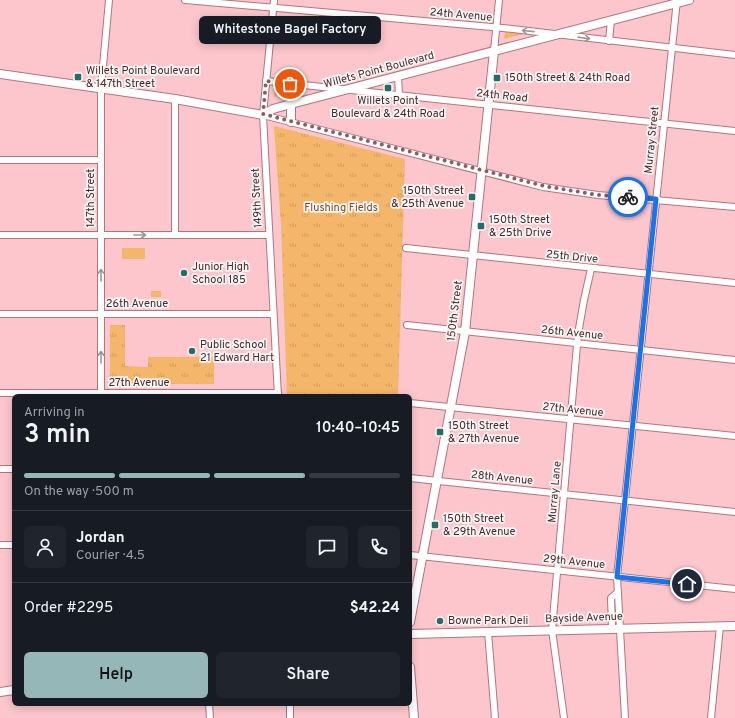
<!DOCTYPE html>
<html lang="en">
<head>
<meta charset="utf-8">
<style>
  body { margin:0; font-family:Overpass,sans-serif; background:#20242c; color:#f1f3f6; height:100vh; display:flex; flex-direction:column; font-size:15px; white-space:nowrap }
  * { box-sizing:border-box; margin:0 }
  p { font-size:13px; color:#9ea1a6 }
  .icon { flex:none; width:22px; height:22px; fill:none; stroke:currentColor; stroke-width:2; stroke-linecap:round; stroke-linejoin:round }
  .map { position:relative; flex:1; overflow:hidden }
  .side { position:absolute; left:12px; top:394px; width:400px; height:312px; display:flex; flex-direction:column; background:#171b24; border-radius:6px; box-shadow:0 2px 10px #0003 }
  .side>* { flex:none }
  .pin { position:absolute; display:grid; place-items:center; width:34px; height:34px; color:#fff; margin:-17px; border:2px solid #fff; border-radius:50%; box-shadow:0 1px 4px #0007 }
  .courier { position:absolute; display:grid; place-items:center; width:40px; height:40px; margin:-20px; border:3px solid #1a73e8; border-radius:50%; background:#fff; color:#222; box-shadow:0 1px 5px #0007 }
  .bubble { position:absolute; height:28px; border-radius:6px; background:#171b24; box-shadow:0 2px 10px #0003; font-size:13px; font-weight:600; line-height:28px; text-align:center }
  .head em { font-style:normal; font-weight:600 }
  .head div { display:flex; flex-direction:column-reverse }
  .head { display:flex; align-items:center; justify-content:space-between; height:68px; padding:0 12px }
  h1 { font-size:26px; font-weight:600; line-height:30px }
  .bar { display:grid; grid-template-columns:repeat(4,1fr); gap:6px 4px; align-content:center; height:48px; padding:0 12px }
  .bar i { height:5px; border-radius:3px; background:#363941 }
  .bar .current { background:#95b7b7 }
  .bar p { grid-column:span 4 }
  .line { display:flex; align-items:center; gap:10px; padding:0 12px; border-top:1px solid #363941 }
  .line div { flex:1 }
  .round { display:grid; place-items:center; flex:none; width:42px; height:42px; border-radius:6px; background:#20242c }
  .cta { display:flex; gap:8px; margin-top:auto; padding:8px 12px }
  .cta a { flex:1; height:46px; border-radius:6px; background:#95b7b7; color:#111; font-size:16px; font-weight:600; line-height:46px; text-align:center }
  .cta a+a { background:#20242c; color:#f1f3f6 }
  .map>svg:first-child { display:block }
  .grass { fill:#f4b66a }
  .park { fill:url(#park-tufts) }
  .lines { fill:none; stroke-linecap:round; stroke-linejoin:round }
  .minor-casing { stroke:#b3757d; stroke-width:8 }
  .tertiary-casing { stroke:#b3757d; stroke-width:10 }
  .minor { stroke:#fff; stroke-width:6 }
  .tertiary { stroke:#fff; stroke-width:8 }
  .oneway { stroke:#a19496 }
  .done { stroke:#846065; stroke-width:4; stroke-dasharray:0 7.2 }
  .route { stroke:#1a73e8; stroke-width:5 }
  .poi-dot { fill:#246e6a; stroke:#fcf5f5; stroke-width:1.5 }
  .labels { text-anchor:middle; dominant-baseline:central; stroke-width:3.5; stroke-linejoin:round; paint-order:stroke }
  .street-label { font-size:11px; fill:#43292d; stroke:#fcf5f5 }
  .poi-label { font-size:11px; fill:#43292d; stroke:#fcf5f5; text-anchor:start }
  .park-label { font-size:11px; fill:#6d4e28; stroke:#fcf5f5 }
</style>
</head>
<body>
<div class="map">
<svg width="735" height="718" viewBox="0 0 735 718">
  <defs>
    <pattern id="park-tufts" width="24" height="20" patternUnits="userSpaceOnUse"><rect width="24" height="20" fill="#f4b66a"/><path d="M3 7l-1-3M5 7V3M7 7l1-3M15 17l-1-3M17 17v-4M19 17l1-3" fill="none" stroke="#d29c5c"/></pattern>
  </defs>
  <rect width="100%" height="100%" fill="#fcc6cc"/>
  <g class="grass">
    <rect x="122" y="248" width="23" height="11"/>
    <rect x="151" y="291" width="10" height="6"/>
  </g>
  <g class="park">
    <path d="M505,32l18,2 -19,5z"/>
    <path d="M274,89l24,2 -24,6z"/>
    <path d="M274,126l131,33 -7,237h-111l-6,-171z"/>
    <path d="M110,325h15v41l23,1v-10h66v27h-104z"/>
  </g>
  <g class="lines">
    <g class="minor-casing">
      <g id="minor">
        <path d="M185,0l318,28 232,27"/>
        <path d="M274,0l-11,115 15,281"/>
        <path d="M609,41l2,-21"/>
        <path d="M494,51l5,-51"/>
        <path d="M398,76l1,19"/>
        <path d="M266,81l469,50"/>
        <path d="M263,115l280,72 55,8 137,12"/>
        <path d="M0,160h100"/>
        <path d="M0,235h269"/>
        <path d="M175,235v-136"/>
        <path d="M406,248l329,35"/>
        <path d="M0,314h273"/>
        <path d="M407,325l328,35"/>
        <path d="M0,393h278"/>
        <path d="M101,396v-308l8,-88"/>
        <path d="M410,403l325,33"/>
        <path d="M0,469h14"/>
        <path d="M410,478l325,34"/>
        <path d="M0,545h14"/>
        <path d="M410,555l325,34"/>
        <path d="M612,628l-1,-30 7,-6"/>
        <path d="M488,632l7,86"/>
        <path d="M209,704l1,14"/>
        <path d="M290,718v-14"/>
        <path d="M564,718l-12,-88 26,-296 6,-34 7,-31"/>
        <path d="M625,718l-8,-141 60,-577"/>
        <path d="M711,718l9,-92"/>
      </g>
    </g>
    <g class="tertiary-casing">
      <g id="tertiary">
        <path d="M0,74l175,25 88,16 10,-6 18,-5 398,-104"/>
        <path d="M291,122v-18"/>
        <path d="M410,622l55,-290 29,-281"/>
        <path d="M410,634l325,-8"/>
        <path d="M410,667l4,51"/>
        <path d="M0,692l14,-2"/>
      </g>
    </g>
    <use href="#minor" class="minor"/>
    <use href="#tertiary" class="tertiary"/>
  </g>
  <defs><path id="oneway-shaft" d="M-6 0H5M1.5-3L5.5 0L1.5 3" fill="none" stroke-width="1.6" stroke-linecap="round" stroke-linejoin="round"/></defs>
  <g class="oneway">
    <use href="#oneway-shaft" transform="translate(528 31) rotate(-174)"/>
    <use href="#oneway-shaft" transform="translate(584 38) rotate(8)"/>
    <use href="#oneway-shaft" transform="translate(140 235)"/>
    <use href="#oneway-shaft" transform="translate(101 275) rotate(-90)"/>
    <use href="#oneway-shaft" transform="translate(101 357) rotate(-90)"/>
  </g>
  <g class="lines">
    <path class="done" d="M290,84l-24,-3 -3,33 281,72 54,9 30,2"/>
    <path class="route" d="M628,197l28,2 -39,378 70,7"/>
  </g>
  <g class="poi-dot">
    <rect x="74" y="73" width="8" height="8" rx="2"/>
    <rect x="493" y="74" width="8" height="8" rx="2"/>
    <rect x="384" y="84" width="8" height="8" rx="2"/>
    <rect x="468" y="193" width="8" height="8" rx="2"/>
    <rect x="477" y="222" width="8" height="8" rx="2"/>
    <circle cx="184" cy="273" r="4"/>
    <circle cx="192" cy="351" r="4"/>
    <rect x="436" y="428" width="8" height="8" rx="2"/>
    <rect x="431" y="521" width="8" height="8" rx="2"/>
    <circle cx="440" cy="621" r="4"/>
  </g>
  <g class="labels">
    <g class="street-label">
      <text transform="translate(461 15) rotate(5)">24th Avenue</text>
      <text transform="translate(379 70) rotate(-15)">Willets Point Boulevard</text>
      <text transform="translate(502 96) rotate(6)">24th Road</text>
      <text transform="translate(652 140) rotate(-84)">Murray Street</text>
      <text transform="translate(91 198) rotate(-90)">147th Street</text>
      <text transform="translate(257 198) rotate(-93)">149th Street</text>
      <text transform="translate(572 257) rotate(6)">25th Drive</text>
      <text x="137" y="304">26th Avenue</text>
      <text transform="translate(455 311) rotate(-83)">150th Street</text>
      <text transform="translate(572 333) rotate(6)">26th Avenue</text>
      <text x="139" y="383">27th Avenue</text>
      <text transform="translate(573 410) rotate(6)">27th Avenue</text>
      <text transform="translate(502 478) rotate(6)">28th Avenue</text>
      <text transform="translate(555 492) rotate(-85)">Murray Lane</text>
      <text transform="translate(574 562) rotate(6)">29th Avenue</text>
      <text transform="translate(584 618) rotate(-2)">Bayside Avenue</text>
    </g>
    <g class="poi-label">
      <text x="86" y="71">Willets Point Boulevard<tspan x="86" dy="13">&amp; 147th Street</tspan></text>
      <text x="505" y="78">150th Street &amp; 24th Road</text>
      <text x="388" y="101" text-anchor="middle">Willets Point<tspan x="388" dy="13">Boulevard &amp; 24th Road</tspan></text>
      <text x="464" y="191" text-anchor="end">150th Street<tspan x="464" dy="13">&amp; 25th Avenue</tspan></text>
      <text x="489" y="220">150th Street<tspan x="489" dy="13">&amp; 25th Drive</tspan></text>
      <text x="192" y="267">Junior High<tspan x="192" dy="13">School 185</tspan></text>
      <text x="200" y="345">Public School<tspan x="200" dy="13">21 Edward Hart</tspan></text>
      <text x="448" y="426">150th Street<tspan x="448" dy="13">&amp; 27th Avenue</tspan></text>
      <text x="443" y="519">150th Street<tspan x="443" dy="13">&amp; 29th Avenue</tspan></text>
      <text x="448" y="621">Bowne Park Deli</text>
    </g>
    <g class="park-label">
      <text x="341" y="208">Flushing Fields</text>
    </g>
  </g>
</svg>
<div class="pin" style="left:290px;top:84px;background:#ea580c"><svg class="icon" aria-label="bag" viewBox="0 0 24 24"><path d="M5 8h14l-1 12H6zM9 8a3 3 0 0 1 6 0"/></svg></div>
<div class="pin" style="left:687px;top:584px;background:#1f2937"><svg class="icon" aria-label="home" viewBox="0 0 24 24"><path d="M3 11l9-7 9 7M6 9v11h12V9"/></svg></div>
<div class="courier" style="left:628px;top:197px"><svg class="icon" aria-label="bike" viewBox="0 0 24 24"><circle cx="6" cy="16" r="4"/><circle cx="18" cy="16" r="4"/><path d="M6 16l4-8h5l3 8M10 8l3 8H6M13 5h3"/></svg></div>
<div class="bubble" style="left:199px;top:16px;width:182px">Whitestone Bagel Factory</div>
<section class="side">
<div class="head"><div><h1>3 min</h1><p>Arriving in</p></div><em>10:40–10:45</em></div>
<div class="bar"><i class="current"></i><i class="current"></i><i class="current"></i><i></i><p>On the way · 500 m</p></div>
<div class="line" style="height:72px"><a class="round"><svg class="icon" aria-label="person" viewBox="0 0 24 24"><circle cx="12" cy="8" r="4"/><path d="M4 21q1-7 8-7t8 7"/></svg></a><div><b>Jordan</b><p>Courier · 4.5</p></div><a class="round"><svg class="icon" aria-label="chat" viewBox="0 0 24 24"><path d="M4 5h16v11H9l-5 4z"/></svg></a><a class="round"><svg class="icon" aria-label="phone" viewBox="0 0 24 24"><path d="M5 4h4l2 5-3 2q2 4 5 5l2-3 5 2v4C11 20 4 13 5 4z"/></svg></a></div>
<div class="line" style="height:52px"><div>Order #2295</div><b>$42.24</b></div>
<div class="cta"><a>Help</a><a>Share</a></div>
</section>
</div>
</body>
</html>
